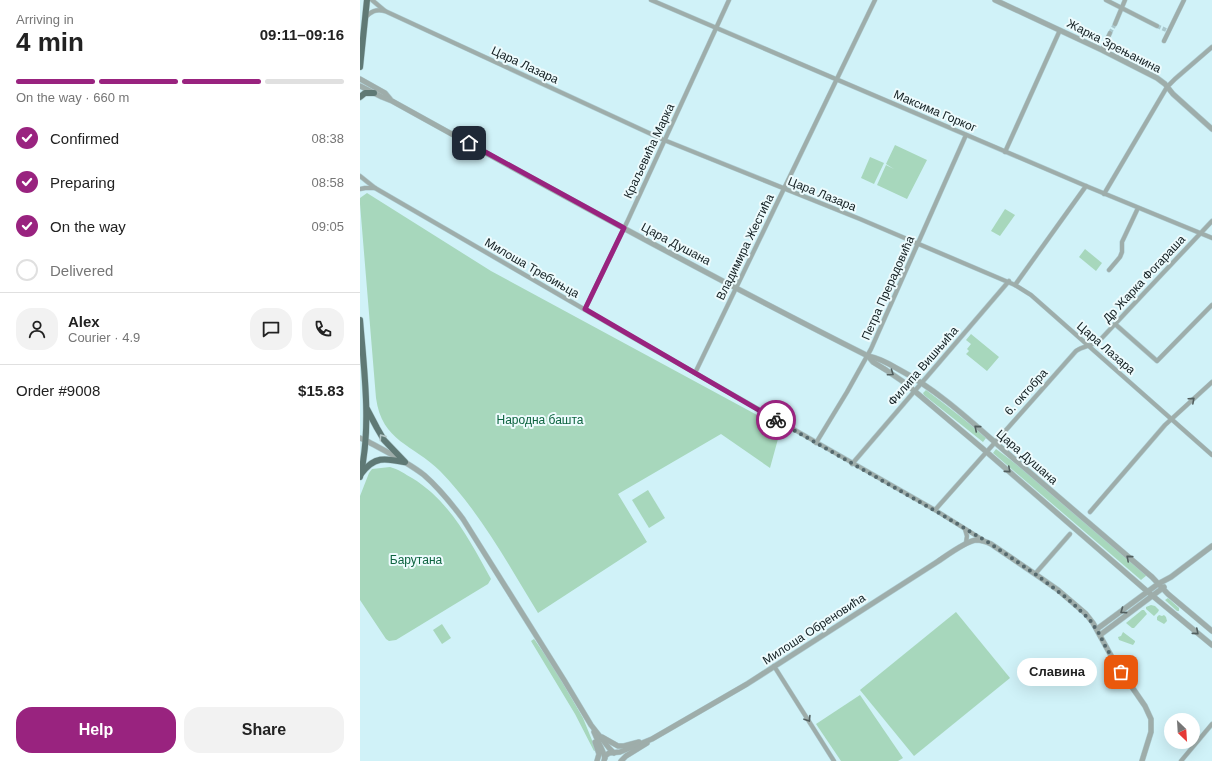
<!DOCTYPE html>
<html lang="en">
<head>
<meta charset="utf-8">
<style>
  body { margin:0; font-family:Helvetica,sans-serif; background:#f2f2f2; color:#222; height:100vh; display:flex; flex-direction:column; font-size:15px; white-space:nowrap }
  * { box-sizing:border-box; margin:0 }
  p { font-size:13px; color:#767676 }
  .icon { flex:none; width:22px; height:22px; fill:none; stroke:currentColor; stroke-width:2; stroke-linecap:round; stroke-linejoin:round }
  .map { position:relative; flex:1; overflow:hidden }
  .details { display:flex; flex-direction:column; background:#fff; width:360px }
  .details>* { flex:none }
  .needle { width:26px; rotate:155deg }
  .tools { position:absolute; left:804px; top:713px; display:grid; gap:8px }
  .tools a { display:grid; place-items:center; width:36px; height:36px; border-radius:50%; background:#fff; box-shadow:0 4px 16px #0002; font-size:20px }
  .pin { position:absolute; display:grid; place-items:center; width:34px; height:34px; color:#fff; margin:-17px; border-radius:8px; box-shadow:0 2px 6px #0006 }
  .courier { position:absolute; display:grid; place-items:center; width:40px; height:40px; margin:-20px; border:3px solid #99237f; border-radius:50%; background:#fff; color:#222; box-shadow:0 1px 5px #0007 }
  .bubble { position:absolute; height:28px; border-radius:14px; background:#fff; box-shadow:0 4px 16px #0002; font-size:13px; font-weight:600; line-height:28px; text-align:center }
  .overview em { font-style:normal; font-weight:600 }
  .overview div { display:flex; flex-direction:column-reverse }
  .overview { display:flex; align-items:center; justify-content:space-between; height:68px; padding:0 16px }
  h1 { font-size:26px; font-weight:600; line-height:30px }
  .bar { display:grid; grid-template-columns:repeat(4,1fr); gap:6px 4px; align-content:center; height:48px; padding:0 16px }
  .bar i { height:5px; border-radius:3px; background:#e0e0e0 }
  .bar .selected { background:#99237f }
  .bar p { grid-column:span 4 }
  .line { display:flex; align-items:center; gap:10px; padding:0 16px; border-top:1px solid #e0e0e0 }
  .line div { flex:1 }
  .round { display:grid; place-items:center; flex:none; width:42px; height:42px; border-radius:16px; background:#f2f2f2 }
  ol { padding:0 16px; list-style:none }
  li { display:flex; align-items:center; gap:12px; height:44px }
  li p { margin-inline-start:auto }
  li .icon { padding:4px; border-radius:50%; background:#99237f; color:#fff; stroke-width:4 }
  li:last-child { color:#767676 }
  li i { width:22px; height:22px; border:2px solid #e0e0e0; border-radius:50% }
  .cta { display:flex; gap:8px; margin-top:auto; padding:8px 16px }
  .cta a { flex:1; height:46px; border-radius:16px; background:#99237f; color:#fff; font-size:16px; font-weight:600; line-height:46px; text-align:center }
  .cta a+a { background:#f2f2f2; color:#222 }
  main { display:flex; flex:1; min-height:0 }
  .map>svg:first-child { display:block }
  .green { fill:#a7d7bc }
  .lines { fill:none; stroke-linecap:round; stroke-linejoin:round }
  .minor-tunnel { stroke:#aac8cd; stroke-width:4; stroke-dasharray:4 2; stroke-linecap:butt }
  .minor-casing { stroke:#aeccd1; stroke-width:5 }
  .tertiary-casing { stroke:#aeccd1; stroke-width:6 }
  .primary-casing { stroke:#aeccd1; stroke-width:7 }
  .minor { stroke:#9eadaa; stroke-width:4 }
  .tertiary { stroke:#9eadaa; stroke-width:5 }
  .primary { stroke:#5f7975; stroke-width:6 }
  .oneway { stroke:#525f5f }
  .oneway2 { stroke:#b4c7c7 }
  .done { stroke:#55696d; stroke-width:4; stroke-dasharray:0 7.2 }
  .route { stroke:#99237f; stroke-width:5 }
  .labels { text-anchor:middle; dominant-baseline:central; stroke-width:4; stroke-linejoin:round; paint-order:stroke }
  .street-label { font-size:12px; fill:#131f22; stroke:#edfbfd }
  .park-label { font-size:12px; fill:#0e6440; stroke:#edfbfd }
</style>
</head>
<body>
<main>
<section class="details">
<div class="overview"><div><h1>4 min</h1><p>Arriving in</p></div><em>09:11–09:16</em></div>
<div class="bar"><i class="selected"></i><i class="selected"></i><i class="selected"></i><i></i><p>On the way · 660 m</p></div>
<ol>
<li><svg class="icon" aria-label="check" viewBox="0 0 24 24"><path d="M5 12l5 5 9-10"/></svg>Confirmed<p>08:38</p></li>
<li><svg class="icon" aria-label="check" viewBox="0 0 24 24"><path d="M5 12l5 5 9-10"/></svg>Preparing<p>08:58</p></li>
<li><svg class="icon" aria-label="check" viewBox="0 0 24 24"><path d="M5 12l5 5 9-10"/></svg>On the way<p>09:05</p></li>
<li><i></i>Delivered</li>
</ol>
<div class="line" style="height:72px"><a class="round"><svg class="icon" aria-label="person" viewBox="0 0 24 24"><circle cx="12" cy="8" r="4"/><path d="M4 21q1-7 8-7t8 7"/></svg></a><div><b>Alex</b><p>Courier · 4.9</p></div><a class="round"><svg class="icon" aria-label="chat" viewBox="0 0 24 24"><path d="M4 5h16v11H9l-5 4z"/></svg></a><a class="round"><svg class="icon" aria-label="phone" viewBox="0 0 24 24"><path d="M5 4h4l2 5-3 2q2 4 5 5l2-3 5 2v4C11 20 4 13 5 4z"/></svg></a></div>
<div class="line" style="height:52px"><div>Order #9008</div><b>$15.83</b></div>
<div class="cta"><a>Help</a><a>Share</a></div>
</section>
<div class="map">
<svg width="852" height="761" viewBox="0 0 852 761">
  <rect width="100%" height="100%" fill="#d0f2f8"/>
  <g class="green">
    <path d="M535,145l32,15 -20,39 -30,-14 9,-20 8,4 -8,-5z"/>
    <path d="M510,157l14,6 -10,21 -13,-6z"/>
    <path d="M7,193l124,78 290,157 -11,40 -49,-34 -103,60 29,48 -109,71c-30,-49 -58,-101 -98,-142 -27,-27 -58,-29 -64,-73l-16,-194v-6z"/>
    <path d="M645,209l10,6 -15,21 -9,-5z"/>
    <path d="M725,249l17,14 -6,8 -17,-14z"/>
    <path d="M611,334l28,23 -12,14 -21,-17 3,-3 -2,-2 4,-5 -5,-4z"/>
    <path d="M566,390c21,16 41,31 60,48l-3,4 -59,-47 -1,-2z"/>
    <path d="M636,449l28,21 123,105 -6,5 -148,-127z"/>
    <path d="M30,467c8,2 15,7 22,11 38,23 58,63 79,101l-3,5 -92,56 -7,1 -3,-2 -26,-39v-104l9,-23 3,-4z"/>
    <path d="M288,490l17,28 -16,10 -17,-28z"/>
    <path d="M808,598l11,10v3h-2l-12,-11z"/>
    <path d="M791,605l4,1 4,4 -1,2 -4,4 -8,-7v-2z"/>
    <path d="M782,610h2l3,4 -13,14h-2l-6,-5z"/>
    <path d="M596,612l54,66 -96,78 -54,-66z"/>
    <path d="M799,615l3,1 2,-1 2,2 1,4 -3,3 -7,-4v-3z"/>
    <path d="M82,624l9,14 -9,6 -9,-14z"/>
    <path d="M763,632l12,9v1l-2,3 -14,-5 -1,-3 3,-1z"/>
    <path d="M174,639l19,27 30,52 13,32 -2,1 -19,-37 -44,-73z"/>
    <path d="M500,695l43,63 -5,3h-57l-25,-37z"/>
  </g>
  <g class="lines">
    <g class="minor-tunnel">
      <path d="M797,26l9,4"/>
      <path d="M750,33l5,-9"/>
    </g>
    <g class="minor-casing">
      <g id="minor">
        <path d="M12,0l13,11 279,129 196,79 155,66 16,10 17,15 164,145"/>
        <path d="M291,0l435,186 126,52"/>
        <path d="M746,0l51,26"/>
        <path d="M5,18c6,-7 11,-9 20,-7"/>
        <path d="M755,24l10,-24"/>
        <path d="M804,41l20,-41"/>
        <path d="M742,50l8,-17"/>
        <path d="M645,152l55,-122"/>
        <path d="M0,176l15,12 264,153 296,169 48,30"/>
        <path d="M0,189l5,-1h10"/>
        <path d="M744,194l63,-107 8,-8 37,-32"/>
        <path d="M749,270l11,-13 2,-5v-10l16,-34"/>
        <path d="M655,285l71,-99"/>
        <path d="M225,309l43,-89 101,-220"/>
        <path d="M755,324l42,37 55,-56"/>
        <path d="M335,373l180,-373"/>
        <path d="M456,443l31,-51 24,-43 95,-214"/>
        <path d="M492,464l157,-183"/>
        <path d="M575,510l141,-159c7,-5 17,-5 24,-11l112,-119"/>
        <path d="M730,512l75,-87 47,-43"/>
        <path d="M605,529l2,7 -1,7"/>
        <path d="M675,574l35,-40"/>
        <path d="M414,666l60,95"/>
        <path d="M821,761l31,-37"/>
      </g>
    </g>
    <g class="tertiary-casing">
      <g id="tertiary">
        <path d="M635,0l107,50 55,28 8,6 8,10 39,35"/>
        <path d="M0,79l25,14 5,6"/>
        <path d="M0,86l22,11 10,4c157,87 315,174 476,255 11,2 20,7 30,13 42,22 80,59 115,89 47,40 93,80 139,119l16,17 44,37"/>
        <path d="M508,356l5,6 13,8 19,13 77,65 166,144 64,53"/>
        <path d="M0,438l5,2c20,11 41,21 59,35 15,13 27,28 39,44l101,161 27,45 18,23 5,5"/>
        <path d="M737,629l61,-45 13,-7 41,-31"/>
        <path d="M740,635l64,-48"/>
        <path d="M234,732l9,20 2,6"/>
        <path d="M242,737l16,9h6l15,-4"/>
        <path d="M235,742l4,12 -2,7"/>
        <path d="M244,761l1,-5 4,-3 11,-1 32,-13 95,-55 190,-122c9,-6 29,-21 39,-22 5,0 11,2 15,4l47,32 20,14 28,24 7,9 21,38 31,45 6,13v13l-9,29"/>
        <path d="M261,761l5,-5 21,-13"/>
      </g>
    </g>
    <g class="primary-casing">
      <g id="primary">
        <path d="M0,67l7,-67"/>
        <path d="M0,97l5,-4h9"/>
        <path d="M0,320c4,50 12,108 0,157"/>
        <path d="M7,409l10,19 7,12 21,22"/>
        <path d="M1,474c13,-18 24,-16 43,-12"/>
      </g>
    </g>
    <use href="#minor" class="minor"/>
    <use href="#tertiary" class="tertiary"/>
    <use href="#primary" class="primary"/>
  </g>
  <defs><path id="oneway-chevron" d="M-2-3.5L2.5 0L-2 3.5" fill="none" stroke-width="1.6" stroke-linecap="round" stroke-linejoin="round"/></defs>
  <g class="oneway">
    <use href="#oneway-chevron" transform="translate(531 373) rotate(35)"/>
    <use href="#oneway-chevron" transform="translate(832 400) rotate(-42)"/>
    <use href="#oneway-chevron" transform="translate(617 428) rotate(-140)"/>
    <use href="#oneway-chevron" transform="translate(648 470) rotate(41)"/>
    <use href="#oneway-chevron" transform="translate(769 558) rotate(-139)"/>
    <use href="#oneway-chevron" transform="translate(763 611) rotate(144)"/>
    <use href="#oneway-chevron" transform="translate(836 632) rotate(41)"/>
    <use href="#oneway-chevron" transform="translate(448 719) rotate(58)"/>
  </g>
  <use class="oneway2" href="#oneway-chevron" transform="translate(22 437) rotate(-125)"/>
  <g class="lines">
    <path class="done" d="M416,420l163,93 52,31 47,32 30,23 22,21 10,15 4,9 17,28"/>
    <path class="route" d="M109,143l155,85 -39,81 191,111"/>
  </g>
  <g class="labels">
    <g class="street-label">
      <text transform="translate(754 46) rotate(27)">Жарка Зрењанина</text>
      <text transform="translate(165 65) rotate(25)">Цара Лазара</text>
      <text transform="translate(575 111) rotate(23)">Максима Горког</text>
      <text transform="translate(289 151) rotate(-65)">Краљевића Марка</text>
      <text transform="translate(462 194) rotate(22)">Цара Лазара</text>
      <text transform="translate(316 244) rotate(28)">Цара Душана</text>
      <text transform="translate(385 247) rotate(-64)">Владимира Жестића</text>
      <text transform="translate(172 268) rotate(30)">Милоша Требињца</text>
      <text transform="translate(784 279) rotate(-47)">Др Жарка Фогараша</text>
      <text transform="translate(528 288) rotate(-66)">Петра Прерадовића</text>
      <text transform="translate(746 348) rotate(41)">Цара Лазара</text>
      <text transform="translate(563 366) rotate(-49)">Филипа Вишњића</text>
      <text transform="translate(666 392) rotate(-48)">6. октобра</text>
      <text transform="translate(667 457) rotate(41)">Цара Душана</text>
      <text transform="translate(454 629) rotate(-33)">Милоша Обреновића</text>
    </g>
    <g class="park-label">
      <text x="180" y="420">Народна башта</text>
      <text x="56" y="560">Барутана</text>
    </g>
  </g>
</svg>
<div class="tools">
<a><svg class="needle" viewBox="-14 -14 28 28"><path d="M0-13l5 13h-10z" fill="#e53935"/><path d="M0 13l5-13h-10z" fill="#767676"/></svg></a>
</div>
<div class="pin" style="left:761px;top:672px;background:#ea580c"><svg class="icon" aria-label="bag" viewBox="0 0 24 24"><path d="M5 8h14l-1 12H6zM9 8a3 3 0 0 1 6 0"/></svg></div>
<div class="pin" style="left:109px;top:143px;background:#1f2937"><svg class="icon" aria-label="home" viewBox="0 0 24 24"><path d="M3 11l9-7 9 7M6 9v11h12V9"/></svg></div>
<div class="courier" style="left:416px;top:420px"><svg class="icon" aria-label="bike" viewBox="0 0 24 24"><circle cx="6" cy="16" r="4"/><circle cx="18" cy="16" r="4"/><path d="M6 16l4-8h5l3 8M10 8l3 8H6M13 5h3"/></svg></div>
<div class="bubble" style="left:657px;top:658px;width:80px">Славина</div>
</div>
</main>
</body>
</html>
